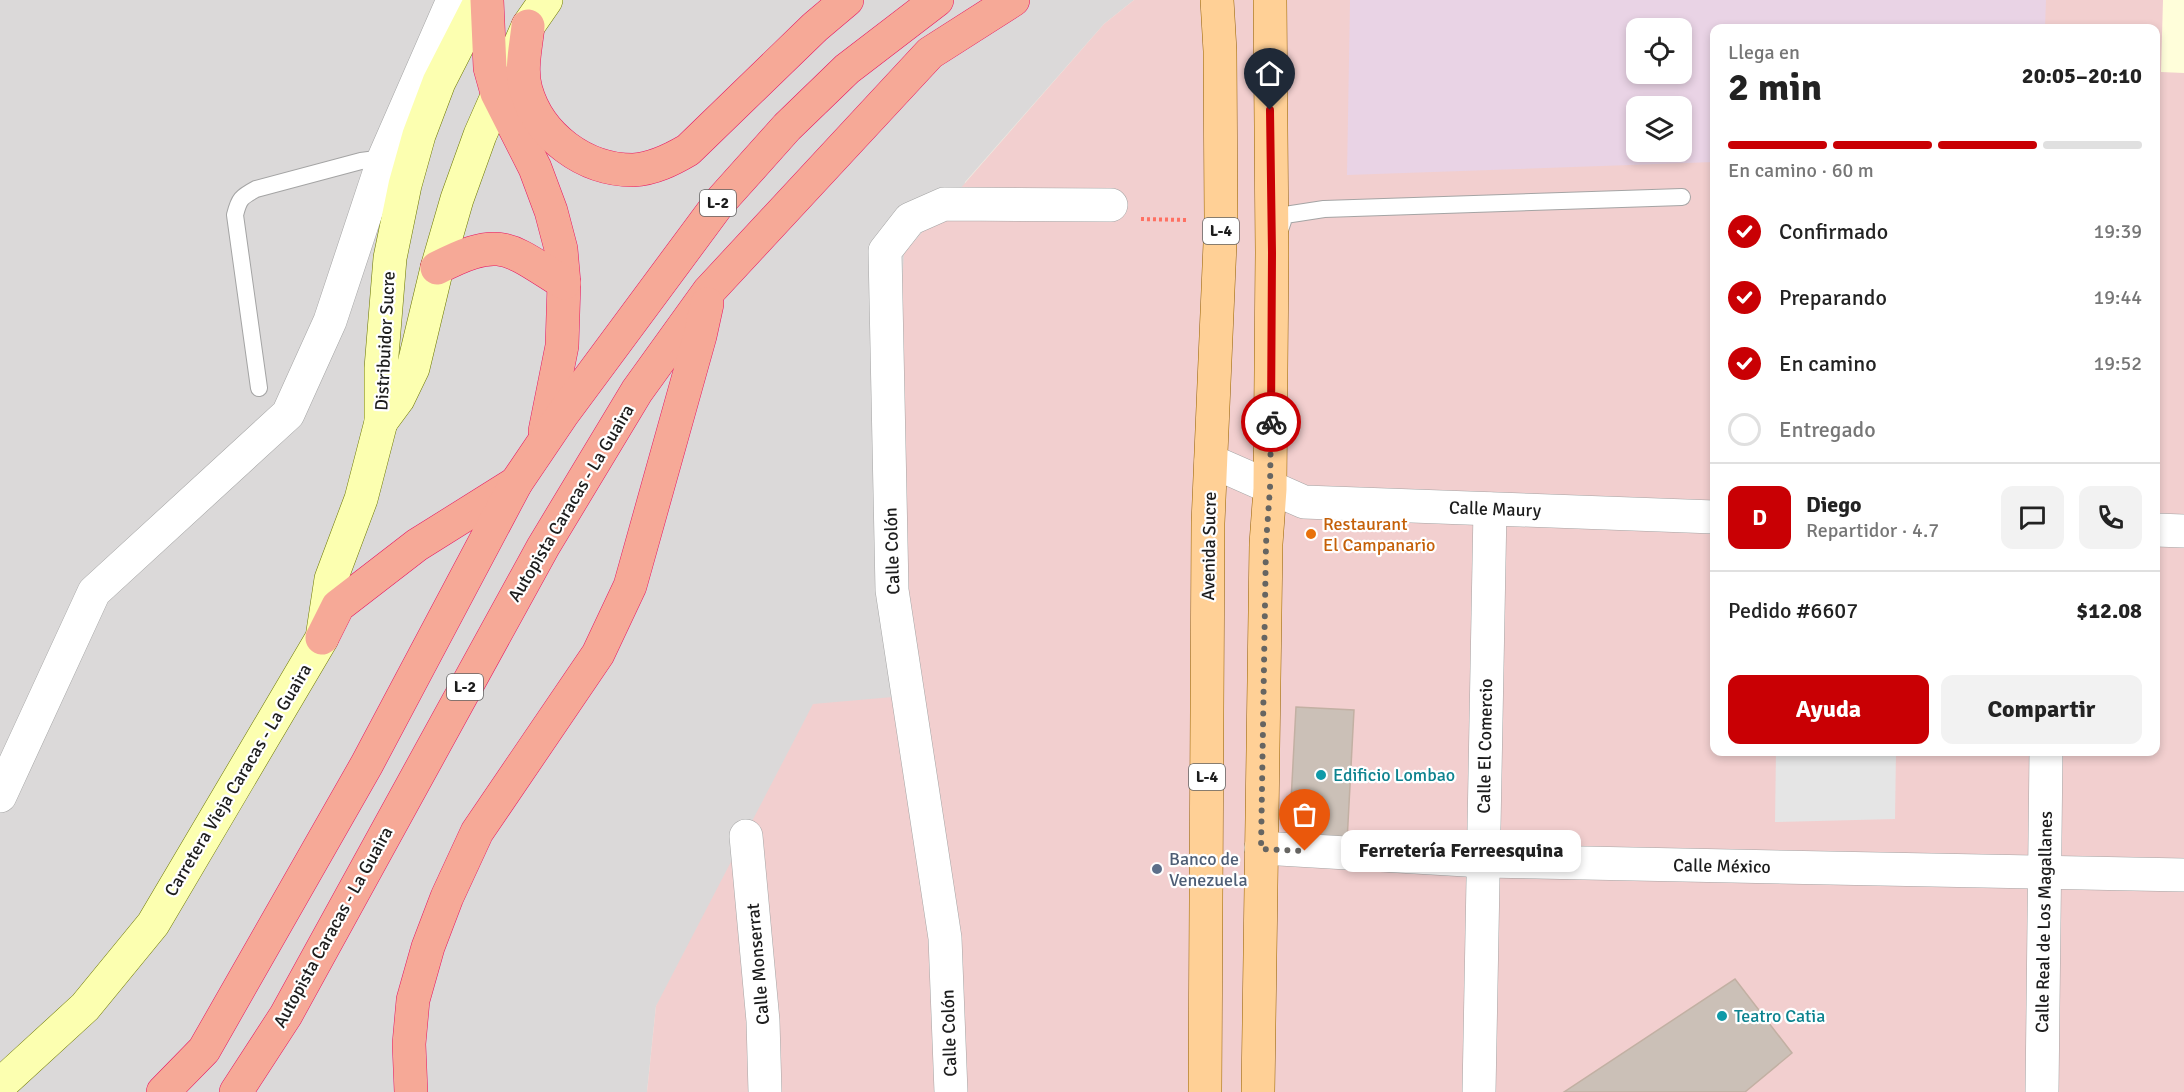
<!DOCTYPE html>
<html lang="es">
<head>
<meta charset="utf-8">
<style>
  body { margin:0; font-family:Signika,sans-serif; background:#f2f2f2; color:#222; height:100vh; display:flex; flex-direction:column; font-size:22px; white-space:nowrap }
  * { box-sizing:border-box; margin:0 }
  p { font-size:20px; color:#767676 }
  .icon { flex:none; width:33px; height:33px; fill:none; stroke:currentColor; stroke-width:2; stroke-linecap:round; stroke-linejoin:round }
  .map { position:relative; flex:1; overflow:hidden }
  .details { position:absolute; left:1710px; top:24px; width:450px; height:732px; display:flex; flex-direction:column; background:#fff; border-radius:12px; box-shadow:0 3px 9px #0003 }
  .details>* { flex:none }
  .fabs { position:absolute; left:1626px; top:18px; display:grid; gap:12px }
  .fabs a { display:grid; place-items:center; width:66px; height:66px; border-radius:12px; background:#fff; box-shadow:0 3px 9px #0003; font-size:30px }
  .pin { position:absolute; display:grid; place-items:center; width:51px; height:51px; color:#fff; margin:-62px -26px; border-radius:50% 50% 50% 0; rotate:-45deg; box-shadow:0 0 6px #0007 }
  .pin .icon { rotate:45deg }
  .courier { position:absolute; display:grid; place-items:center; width:60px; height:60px; margin:-30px; border:4px solid #c90004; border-radius:50%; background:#fff; color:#222; box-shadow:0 2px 8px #0007 }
  .bubble { position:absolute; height:42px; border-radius:12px; background:#fff; box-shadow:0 3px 9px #0003; font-size:20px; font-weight:700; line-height:42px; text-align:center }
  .overview em { font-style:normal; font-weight:700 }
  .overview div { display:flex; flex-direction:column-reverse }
  .overview { display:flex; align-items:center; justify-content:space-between; height:102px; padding:0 18px }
  h1 { font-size:39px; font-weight:700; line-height:45px }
  .bar { display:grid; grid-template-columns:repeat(4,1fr); gap:9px 6px; align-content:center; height:72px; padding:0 18px }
  .bar i { height:8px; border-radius:4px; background:#e0e0e0 }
  .bar .on { background:#c90004 }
  .bar p { grid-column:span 4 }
  .line { display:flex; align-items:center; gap:15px; padding:0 18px; border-top:2px solid #e0e0e0 }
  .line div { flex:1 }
  .round { display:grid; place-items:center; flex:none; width:63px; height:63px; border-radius:12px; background:#f2f2f2 }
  ol { padding:0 18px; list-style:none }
  li { display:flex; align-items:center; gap:18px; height:66px }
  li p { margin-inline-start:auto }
  li .icon { padding:6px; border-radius:50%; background:#c90004; color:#fff; stroke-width:4 }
  li:last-child { color:#767676 }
  li i { width:33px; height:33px; border:3px solid #e0e0e0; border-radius:50% }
  .cta { display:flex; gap:12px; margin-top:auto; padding:12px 18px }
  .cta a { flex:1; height:69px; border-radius:12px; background:#c90004; color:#fff; font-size:24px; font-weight:700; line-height:69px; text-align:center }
  .cta a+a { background:#f2f2f2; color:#222 }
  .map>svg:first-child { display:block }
  .residential { fill:#dbd9d9 }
  .commercial { fill:#f2cfcf; fill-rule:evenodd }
  .industrial { fill:#e9d3e5; fill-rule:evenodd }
  .education { fill:#fffeda }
  .parking { fill:#e5e5e5 }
  .building { fill:#cbc0b7; stroke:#c2b0a3; stroke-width:1.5 }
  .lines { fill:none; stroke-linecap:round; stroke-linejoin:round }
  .service-casing { stroke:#a4a4a4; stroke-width:18 }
  .minor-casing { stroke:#a4a4a4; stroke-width:34 }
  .secondary-casing { stroke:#6c7700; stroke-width:34 }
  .primary-casing { stroke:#956100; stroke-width:34 }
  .trunk-casing { stroke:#e61561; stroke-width:34 }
  .path { stroke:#ff7062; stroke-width:4; stroke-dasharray:3 3; stroke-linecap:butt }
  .service { stroke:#fff; stroke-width:16 }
  .minor { stroke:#fff; stroke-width:33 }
  .secondary { stroke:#fcffb0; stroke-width:33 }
  .primary { stroke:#ffd096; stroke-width:33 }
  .trunk { stroke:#f6a997; stroke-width:33 }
  .done { stroke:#666562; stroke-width:6; stroke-dasharray:0 10.8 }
  .route { stroke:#c90004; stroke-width:8 }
  .food-dot { fill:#e8710a; stroke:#fff; stroke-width:2 }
  .culture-dot { fill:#0f9aa8; stroke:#fff; stroke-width:2 }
  .service-dot { fill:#5c6f8a; stroke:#fff; stroke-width:2 }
  .labels { text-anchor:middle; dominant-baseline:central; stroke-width:4.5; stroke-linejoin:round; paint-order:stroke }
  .shield { fill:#fff; stroke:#616161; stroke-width:1.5 }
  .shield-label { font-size:16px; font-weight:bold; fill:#1d1d1d }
  .street-label { font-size:18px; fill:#1d1d1d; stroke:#fff }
  .food-label { font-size:18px; fill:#c56008; stroke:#fff; text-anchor:start }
  .culture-label { font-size:18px; fill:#0d838f; stroke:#fff; text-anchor:start }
  .service-label { font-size:18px; fill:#4e5e75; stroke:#fff; text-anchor:start }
</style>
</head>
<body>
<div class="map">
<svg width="2184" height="1092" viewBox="0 0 2184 1092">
  <rect width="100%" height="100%" fill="#efeae1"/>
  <path class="residential" d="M0,0h1134l-30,24 -139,158 -71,516 -238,308 -9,86h-647z"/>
  <path class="commercial" d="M1134,0h1050v1092h-1537l9,-86 157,-302 80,-7 2,-297 9,-147 200,-229zM1636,28h46v46h-46zM1714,28h442v724h-442zM1636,106h46v46h-46z"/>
  <path class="industrial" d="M1350,0h696l-1,28h-331v134l-367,13zM1636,28h46v46h-46zM1636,106h46v46h-46z"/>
  <path class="education" d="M2163,0h21v73l-23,-1z"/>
  <path class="parking" d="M1776,752h120l-1,67 -120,3z"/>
  <g class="building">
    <path d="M1296,707l58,3 -7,132 -58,-3z"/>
    <path d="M1735,979l57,74 -47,39h-181z"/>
  </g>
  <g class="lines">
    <g class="service-casing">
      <g id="service">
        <path d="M1279,233l6,-18 39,-6 358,-12"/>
        <path d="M259,388l-24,-173c4,-16 6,-18 21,-26l105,-28 23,-3"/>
      </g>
    </g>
    <g class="minor-casing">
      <g id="minor">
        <path d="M1211,461l93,41 410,15"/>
        <path d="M2156,530l28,1"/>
        <path d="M0,796l94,-204 194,-178 42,-93 54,-163 69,-158"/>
        <path d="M746,836l17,185 2,71"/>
        <path d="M1261,848l222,13 701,14"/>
        <path d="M951,1092l-6,-154 -53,-348 -7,-339 25,-32 34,-15 167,1"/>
        <path d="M1479,1092l11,-583"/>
        <path d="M2042,1092l4,-340"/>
      </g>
    </g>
    <g class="secondary-casing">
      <g id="secondary">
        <path d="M381,422l17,-23 15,-31 24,-100 20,-69 23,-64 48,-109 18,-26"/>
        <path d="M0,1085l85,-78 68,-83 169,-286 9,-59 30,-80 20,-77v-54l9,-110 15,-73 14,-50 20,-53 42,-82"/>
      </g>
    </g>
    <g class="primary-casing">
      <g id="primary">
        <path d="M1205,1092l3,-569 13,-303 -1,-169 -3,-51"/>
        <path d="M1258,1092l8,-548 4,-55 2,-236 -2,-253"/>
      </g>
    </g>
    <g class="trunk-casing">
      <g id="trunk">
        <path d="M487,0l3,68 7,25 38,75 16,43 10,38 3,34 -2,63 -17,85"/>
        <path d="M528,26c-2,20 -8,44 -2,64 13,46 58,80 107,80 20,-1 38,-10 55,-20l127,-123 32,-27"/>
        <path d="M437,268c64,-33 71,-20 127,15"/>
        <path d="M322,638l16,-32 79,-61 99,-62"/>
        <path d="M163,1092l41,-42 163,-286 149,-281 46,-68 157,-212 68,-76 60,-58 90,-69"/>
        <path d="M236,1092l50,-77 257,-468 94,-156 72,-100 221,-238 83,-53"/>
        <path d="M411,1092l-2,-48 4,-44 15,-53 19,-50 30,-65 121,-178 32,-68 70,-250 7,-32"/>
      </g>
    </g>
    <path class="path" d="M1141,219l46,1"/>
    <use href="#service" class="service"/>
    <use href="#minor" class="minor"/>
    <use href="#secondary" class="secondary"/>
    <use href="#primary" class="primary"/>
    <use href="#trunk" class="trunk"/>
  </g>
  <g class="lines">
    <path class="done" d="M1271,422l-1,67 -4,54 -5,306 44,2"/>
    <path class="route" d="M1270,110l2,143 -1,169"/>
  </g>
  <circle class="food-dot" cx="1311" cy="534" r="6"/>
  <g class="culture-dot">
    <circle cx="1321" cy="775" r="6"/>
    <circle cx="1722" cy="1016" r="6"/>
  </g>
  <circle class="service-dot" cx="1157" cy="869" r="6"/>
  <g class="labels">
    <g class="shield">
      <rect x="700" y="190" width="36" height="26" rx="4.5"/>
      <rect x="1203" y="218" width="36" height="26" rx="4.5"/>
      <rect x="447" y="674" width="36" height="26" rx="4.5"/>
      <rect x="1189" y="764" width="36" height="26" rx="4.5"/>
    </g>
    <g class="shield-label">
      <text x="718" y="203">L-2</text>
      <text x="1221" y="231">L-4</text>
      <text x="465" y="687">L-2</text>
      <text x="1207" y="777">L-4</text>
    </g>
    <g class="street-label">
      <text transform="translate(385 341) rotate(-87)">Distribuidor Sucre</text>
      <text transform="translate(571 503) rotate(-59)">Autopista Caracas - La Guaira</text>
      <text transform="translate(1495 509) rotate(2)">Calle Maury</text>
      <text transform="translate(1209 546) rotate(-89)">Avenida Sucre</text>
      <text transform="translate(892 551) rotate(-92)">Calle Colón</text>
      <text transform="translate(1485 746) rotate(-89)">Calle El Comercio</text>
      <text transform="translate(238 780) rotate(-59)">Carretera Vieja Caracas - La Guaira</text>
      <text transform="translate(1722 866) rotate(1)">Calle México</text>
      <text transform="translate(2044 922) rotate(-89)">Calle Real de Los Magallanes</text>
      <text transform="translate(333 927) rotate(-61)">Autopista Caracas - La Guaira</text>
      <text transform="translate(758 964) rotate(-95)">Calle Monserrat</text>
      <text transform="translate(949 1033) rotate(-92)">Calle Colón</text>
    </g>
    <g class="food-label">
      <text x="1323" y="524">Restaurant<tspan x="1323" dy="21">El Campanario</tspan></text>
    </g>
    <g class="culture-label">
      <text x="1333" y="775">Edificio Lombao</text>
      <text x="1734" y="1016">Teatro Catia</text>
    </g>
    <g class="service-label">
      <text x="1169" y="859">Banco de<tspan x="1169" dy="21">Venezuela</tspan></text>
    </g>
  </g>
</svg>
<div class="fabs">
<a><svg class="icon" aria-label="locate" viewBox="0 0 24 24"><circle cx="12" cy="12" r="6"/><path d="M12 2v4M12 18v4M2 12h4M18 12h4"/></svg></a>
<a><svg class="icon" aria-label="layers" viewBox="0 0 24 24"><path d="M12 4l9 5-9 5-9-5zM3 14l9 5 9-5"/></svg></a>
</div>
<div class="pin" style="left:1305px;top:851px;background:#ea580c"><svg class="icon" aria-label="bag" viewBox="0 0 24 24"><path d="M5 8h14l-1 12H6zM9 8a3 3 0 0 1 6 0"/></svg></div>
<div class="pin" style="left:1270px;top:110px;background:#1f2937"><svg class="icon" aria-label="home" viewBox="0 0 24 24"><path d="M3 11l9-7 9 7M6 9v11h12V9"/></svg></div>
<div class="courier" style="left:1271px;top:422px"><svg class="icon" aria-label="bike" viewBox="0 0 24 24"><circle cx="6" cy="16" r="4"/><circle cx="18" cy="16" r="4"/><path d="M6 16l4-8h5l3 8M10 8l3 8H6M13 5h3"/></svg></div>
<div class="bubble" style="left:1341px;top:830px;width:240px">Ferretería Ferreesquina</div>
<section class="details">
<div class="overview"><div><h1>2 min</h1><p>Llega en</p></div><em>20:05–20:10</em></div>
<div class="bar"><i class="on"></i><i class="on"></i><i class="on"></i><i></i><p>En camino · 60 m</p></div>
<ol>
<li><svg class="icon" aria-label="check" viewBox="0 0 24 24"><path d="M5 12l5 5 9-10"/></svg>Confirmado<p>19:39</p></li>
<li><svg class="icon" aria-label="check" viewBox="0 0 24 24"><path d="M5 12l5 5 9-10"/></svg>Preparando<p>19:44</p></li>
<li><svg class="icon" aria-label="check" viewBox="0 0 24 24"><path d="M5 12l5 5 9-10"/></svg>En camino<p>19:52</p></li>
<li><i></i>Entregado</li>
</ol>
<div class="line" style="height:108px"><b class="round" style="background:#c90004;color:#fff">D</b><div><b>Diego</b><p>Repartidor · 4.7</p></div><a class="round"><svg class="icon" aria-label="chat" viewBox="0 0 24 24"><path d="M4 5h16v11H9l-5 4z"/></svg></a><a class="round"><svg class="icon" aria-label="phone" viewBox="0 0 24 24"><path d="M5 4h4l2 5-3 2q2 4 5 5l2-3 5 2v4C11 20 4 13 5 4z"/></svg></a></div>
<div class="line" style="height:78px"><div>Pedido #6607</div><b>$12.08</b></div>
<div class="cta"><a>Ayuda</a><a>Compartir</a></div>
</section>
</div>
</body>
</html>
